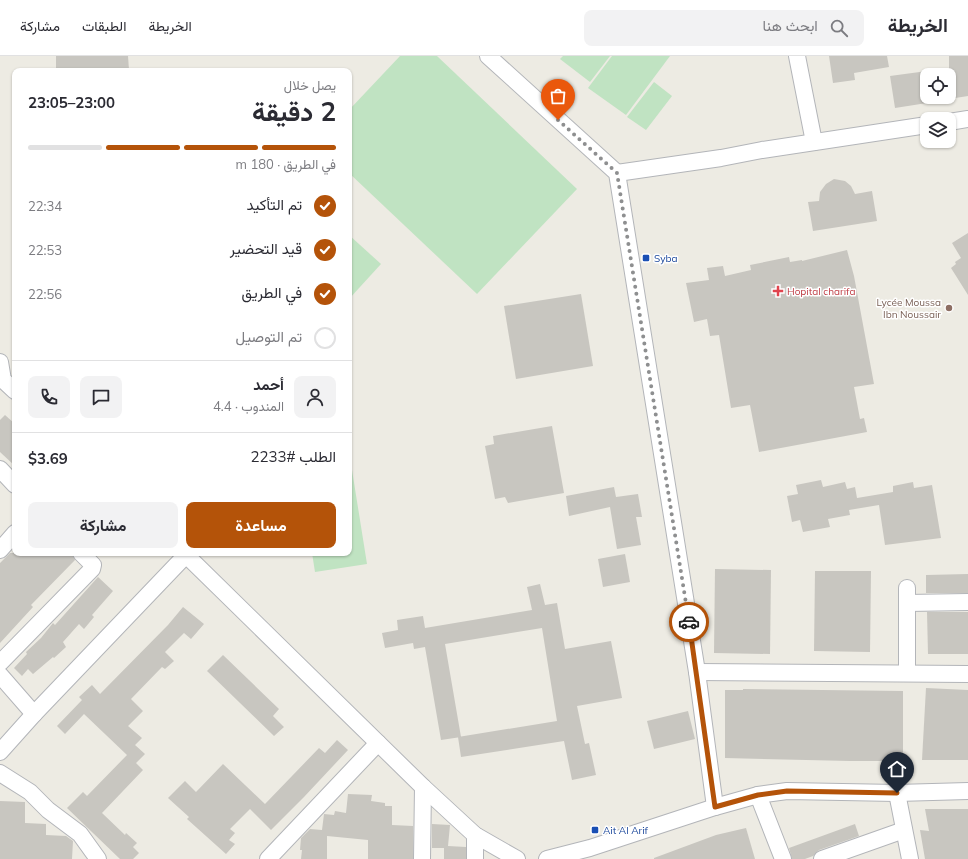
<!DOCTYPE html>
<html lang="ar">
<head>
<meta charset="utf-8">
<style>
  body { margin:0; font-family:Mulish,Vazirmatn,sans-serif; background:#f2f2f3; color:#2b2b33; direction:rtl; height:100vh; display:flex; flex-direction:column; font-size:15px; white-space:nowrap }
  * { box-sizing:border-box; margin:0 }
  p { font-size:13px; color:#7c7c81 }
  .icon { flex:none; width:22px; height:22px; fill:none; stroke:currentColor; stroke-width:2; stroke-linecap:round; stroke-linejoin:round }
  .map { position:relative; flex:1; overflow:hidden; direction:ltr }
  .drawer { position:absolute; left:12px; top:12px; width:340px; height:488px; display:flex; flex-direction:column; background:#fff; border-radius:8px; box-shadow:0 1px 3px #0004; direction:rtl }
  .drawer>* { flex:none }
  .buttons { position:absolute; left:920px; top:12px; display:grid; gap:8px }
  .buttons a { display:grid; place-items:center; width:36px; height:36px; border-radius:8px; background:#fff; box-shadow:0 1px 3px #0004; font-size:20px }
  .pin { position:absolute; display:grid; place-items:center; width:34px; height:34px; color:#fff; margin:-41px -17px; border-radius:50% 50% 50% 0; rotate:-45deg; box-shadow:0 0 4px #0007 }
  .pin .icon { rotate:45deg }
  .courier { position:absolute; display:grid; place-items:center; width:40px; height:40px; margin:-20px; border:3px solid #b45309; border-radius:50%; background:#fff; color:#222; box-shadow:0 1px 5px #0007 }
  .summary em { font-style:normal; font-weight:700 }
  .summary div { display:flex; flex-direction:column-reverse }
  .summary { display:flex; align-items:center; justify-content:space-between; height:68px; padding:0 16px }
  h1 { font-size:26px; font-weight:700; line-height:30px }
  .bar { display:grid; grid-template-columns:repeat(4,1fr); gap:6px 4px; align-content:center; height:48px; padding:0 16px }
  .bar i { height:5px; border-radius:3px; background:#e1e1e2 }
  .bar .on { background:#b45309 }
  .bar p { grid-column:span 4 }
  .line { display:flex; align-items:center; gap:10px; padding:0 16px; border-top:1px solid #e1e1e2 }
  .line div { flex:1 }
  .round { display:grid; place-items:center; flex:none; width:42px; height:42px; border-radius:8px; background:#f2f2f3 }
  ol { padding:0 16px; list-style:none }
  li { display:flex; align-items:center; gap:12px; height:44px }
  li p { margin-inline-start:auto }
  li .icon { padding:4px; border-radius:50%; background:#b45309; color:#fff; stroke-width:4 }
  li:last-child { color:#7c7c81 }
  li i { width:22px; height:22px; border:2px solid #e1e1e2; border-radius:50% }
  .button { display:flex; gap:8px; margin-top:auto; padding:8px 16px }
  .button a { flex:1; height:46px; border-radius:8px; background:#b45309; color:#fff; font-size:16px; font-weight:700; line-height:46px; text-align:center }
  .button a+a { background:#f2f2f3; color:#2b2b33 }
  header { display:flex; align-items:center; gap:24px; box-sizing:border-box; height:56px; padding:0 20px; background:#fff; border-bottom:1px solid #e1e1e2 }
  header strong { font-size:19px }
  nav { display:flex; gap:22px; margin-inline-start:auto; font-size:14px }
  .search { width:280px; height:36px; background:#f2f2f3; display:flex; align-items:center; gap:10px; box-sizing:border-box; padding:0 14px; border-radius:8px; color:#7c7c81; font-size:15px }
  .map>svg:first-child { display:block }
  .green { fill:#c0e3c2 }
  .building { fill:#c8c6c0 }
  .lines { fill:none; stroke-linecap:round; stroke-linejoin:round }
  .minor-casing { stroke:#b3b5b9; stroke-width:18 }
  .minor { stroke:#fff; stroke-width:16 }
  .done { stroke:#8e8f90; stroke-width:4; stroke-dasharray:0 7.2 }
  .route { stroke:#b45309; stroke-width:5 }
  .transit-dot { fill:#1a4fb4; stroke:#fff; stroke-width:1.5 }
  .health-dot { fill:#e0444e; stroke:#fff; stroke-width:1.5 }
  .education-dot { fill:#8d6e63; stroke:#fff; stroke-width:1.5 }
  .labels { text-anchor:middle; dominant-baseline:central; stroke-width:3; stroke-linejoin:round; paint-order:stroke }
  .transit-label { font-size:10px; fill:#164399; stroke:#fff; text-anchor:start }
  .health-label { font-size:10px; fill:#be3a42; stroke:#fff; text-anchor:start }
  .education-label { font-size:10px; fill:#785e54; stroke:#fff; text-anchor:end }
</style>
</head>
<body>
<header>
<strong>الخريطة</strong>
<div class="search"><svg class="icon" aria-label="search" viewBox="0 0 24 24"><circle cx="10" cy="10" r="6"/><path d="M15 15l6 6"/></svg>ابحث هنا</div>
<nav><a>الخريطة</a><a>الطبقات</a><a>مشاركة</a></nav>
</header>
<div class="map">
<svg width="968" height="803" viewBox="0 0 968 803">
  <rect width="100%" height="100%" fill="#edebe3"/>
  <g class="green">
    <path d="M400,0h37l140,133 -100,105 -128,-121v-63z"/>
    <path d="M563,0h47l-20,26 -30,-23z"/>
    <path d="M612,0h58l-44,59 -38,-27z"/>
    <path d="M654,26l18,14 -26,34 -19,-13z"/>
    <path d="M349,179l32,29 -32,35z"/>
    <path d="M352,414l15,94 -52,8 -3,-19h37v-82z"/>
  </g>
  <g class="building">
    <path d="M56,0h72l1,14 -73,1z"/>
    <path d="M829,0h58l2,11 -35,6 1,7 -22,3z"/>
    <path d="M949,0h19v40l-19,3z"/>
    <path d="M927,15v32l-32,5 -5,-32z"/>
    <path d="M834,123l11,2 6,5 4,8 17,-3 5,30 -64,10 -5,-29 11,-1 1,-9 6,-8z"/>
    <path d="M968,177v62l-17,-27 5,-4 -1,-2 6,-4 -9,-15z"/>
    <path d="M847,194l7,26 20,108 -20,3 6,32 4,-1 3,14 -108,20 -9,-47 -19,3 -12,-73 -9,1 -3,-17 -13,3 -8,-39 23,-3 -2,-12 16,-2 2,10 26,-6 -1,-5 39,-8 1,5 12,-2v1z"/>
    <path d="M581,238l12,72 -77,13 -12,-73z"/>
    <path d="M5,359l10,9v42l-15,-14v-32z"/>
    <path d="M552,370l12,67 -56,10 -3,-6 -10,2 -10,-53 9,-2 -1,-8z"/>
    <path d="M821,424l2,7 22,-5 2,7 8,-2 2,11 36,-6v-6l20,-4 1,6 18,-3 9,53 -56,7 -6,-40 -30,5 1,5 -22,4 2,8 -27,5 -3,-12 -8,2 -5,-26 11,-2 -2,-9z"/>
    <path d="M614,431l2,10 22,-3 4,23h-6l5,28 -24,4 -7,-42 -41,9 -3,-20z"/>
    <path d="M10,497h62l3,7 -44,45 2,2 -33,36v-80z"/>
    <path d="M625,498l5,28 -27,5 -5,-28z"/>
    <path d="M715,513l56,1 -1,84 -56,-1z"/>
    <path d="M815,515h56l-1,81 -56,-1z"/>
    <path d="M968,518v19h-42v-18z"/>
    <path d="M98,521l15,14 -21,24 2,2 -10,12 -5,-5 -16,18 3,5 -12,11 -1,-1 -20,17 -5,-5 -6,7 -8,-8 13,-14 -1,-2 15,-14 12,-15 2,2z"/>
    <path d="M540,528l5,21 12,-2 8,46 46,-8 11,57 -45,8 8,38 4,-1 7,32 -24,5 -8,-39 -103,16 -3,-20 99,-16 -15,-93 -97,16 16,93 -20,3 -16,-93 -11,2 -1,-6 -28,5 -3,-15 16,-3 -1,-10 26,-4 2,12 107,-18 -5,-23z"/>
    <path d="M183,551l21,17 -13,15 -7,-6 -19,19 9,9 -9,8 -3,-2 -31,32 12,12 -15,15 14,12 -7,7 10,9 -9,9 7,7 -41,43 23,22 1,-2 11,10 -4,4 6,6 -6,6h-13l-53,-51 16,-16 4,4 40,-41 -43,-41 -19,20 -8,-8 25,-26 -3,-3 13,-12 8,9 68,-69z"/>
    <path d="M927,556h41v42h-40z"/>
    <path d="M223,599l56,54 -6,7 11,11 -10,9 -67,-65z"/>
    <path d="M926,632l42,2v70h-46z"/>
    <path d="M743,633l160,2v70h-53l-125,-3v-68h18z"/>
    <path d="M688,655l7,28 -41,10 -7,-28z"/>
    <path d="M337,684l11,10 -44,47 -33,33 -21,-21 -20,20 5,4 -6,7 6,4 -9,10 -39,-35 2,-2 -21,-19 17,-17 11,11 27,-28 42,40 54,-56 6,5z"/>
    <path d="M348,738l24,1 -1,6 14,2v3h7v19l21,1v33h-45v-19l-41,-4v23h-26l1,-9h-2l1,-12 9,-9 12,1 2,-16 10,1 1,-4 11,2z"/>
    <path d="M0,745l25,1v21l21,1v11l20,1 7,5 -1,18h-72z"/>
    <path d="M925,753h43v50h-43l-5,-29 9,1z"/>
    <path d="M432,768l18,1 -2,21 18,1v12h-22v-11h-12z"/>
    <path d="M855,768l4,12 -40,14 -6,6 -8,3h-13l-3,-11z"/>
    <path d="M746,772l9,31h-101v-1l62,-23z"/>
  </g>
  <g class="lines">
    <g class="minor-casing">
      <g id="minor">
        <path d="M488,0l129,117 80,499 18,135"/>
        <path d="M797,0l17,86"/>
        <path d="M949,66l19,-3"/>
        <path d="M617,117l104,-15 41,-8 165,-25"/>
        <path d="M0,306l3,18 12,11"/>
        <path d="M0,413l15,16"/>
        <path d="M0,494l15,-17"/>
        <path d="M184,497l239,234 52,48 42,24"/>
        <path d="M907,547l61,-1"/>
        <path d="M0,607l92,-94 1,-4 -12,-12"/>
        <path d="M697,616l271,2"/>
        <path d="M907,617v-85"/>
        <path d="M0,619l34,39"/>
        <path d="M0,696l34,-38 152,-159"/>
        <path d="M0,717l30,19 18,18 32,24 18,25"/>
        <path d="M897,737l13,66"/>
        <path d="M758,739l25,64"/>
        <path d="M268,803l110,-116"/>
        <path d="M422,803l1,-72"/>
        <path d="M475,803v-24"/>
        <path d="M547,803l43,-11 125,-41 43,-12 29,-4 110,2 71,-2"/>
        <path d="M822,803l82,-29"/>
      </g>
    </g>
    <use href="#minor" class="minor"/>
  </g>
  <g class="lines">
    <path class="done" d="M558,64l59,53 72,449"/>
    <path class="route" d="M689,566l26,185 43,-12 29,-4 110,2"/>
  </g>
  <g class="transit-dot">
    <rect x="642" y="198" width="8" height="8" rx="2"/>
    <rect x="591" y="770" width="8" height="8" rx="2"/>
  </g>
  <path class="health-dot" d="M776 229h4v4h4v4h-4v4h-4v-4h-4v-4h4z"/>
  <circle class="education-dot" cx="949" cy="252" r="4"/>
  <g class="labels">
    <g class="transit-label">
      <text x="654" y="202">Syba</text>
      <text x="603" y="774">Ait Al Arif</text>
    </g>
    <g class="health-label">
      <text x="787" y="235">Hopital charifa</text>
    </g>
    <g class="education-label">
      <text x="941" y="246">Lycée Moussa<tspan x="941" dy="12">Ibn Noussair</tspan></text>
    </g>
  </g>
</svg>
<div class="buttons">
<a><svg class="icon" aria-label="locate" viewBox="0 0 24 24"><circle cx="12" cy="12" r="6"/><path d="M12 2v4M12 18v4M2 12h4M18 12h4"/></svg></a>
<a><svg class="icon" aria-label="layers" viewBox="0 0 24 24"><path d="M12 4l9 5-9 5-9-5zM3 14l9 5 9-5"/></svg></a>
</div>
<div class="pin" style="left:558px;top:64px;background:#ea580c"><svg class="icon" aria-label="bag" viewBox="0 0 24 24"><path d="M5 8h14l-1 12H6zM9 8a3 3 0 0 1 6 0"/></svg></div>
<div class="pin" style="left:897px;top:737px;background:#1f2937"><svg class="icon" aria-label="home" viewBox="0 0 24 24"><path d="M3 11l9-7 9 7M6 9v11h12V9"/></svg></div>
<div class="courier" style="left:689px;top:566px"><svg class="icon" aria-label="car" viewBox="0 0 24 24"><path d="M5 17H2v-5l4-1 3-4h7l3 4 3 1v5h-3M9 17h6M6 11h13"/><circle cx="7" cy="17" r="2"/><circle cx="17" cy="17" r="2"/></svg></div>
<section class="drawer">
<div class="summary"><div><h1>2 دقيقة</h1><p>يصل خلال</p></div><em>23:00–23:05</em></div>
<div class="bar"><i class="on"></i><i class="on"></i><i class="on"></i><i></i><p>في الطريق · 180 m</p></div>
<ol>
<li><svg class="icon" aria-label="check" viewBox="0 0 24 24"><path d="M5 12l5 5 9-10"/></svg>تم التأكيد<p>22:34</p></li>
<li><svg class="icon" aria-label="check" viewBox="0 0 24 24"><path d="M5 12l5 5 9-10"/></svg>قيد التحضير<p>22:53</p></li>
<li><svg class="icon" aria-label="check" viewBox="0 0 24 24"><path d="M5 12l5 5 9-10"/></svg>في الطريق<p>22:56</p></li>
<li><i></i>تم التوصيل</li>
</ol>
<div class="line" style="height:72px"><a class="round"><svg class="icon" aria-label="person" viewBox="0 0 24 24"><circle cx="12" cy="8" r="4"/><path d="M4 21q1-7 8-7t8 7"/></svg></a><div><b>أحمد</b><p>المندوب · 4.4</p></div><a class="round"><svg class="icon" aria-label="chat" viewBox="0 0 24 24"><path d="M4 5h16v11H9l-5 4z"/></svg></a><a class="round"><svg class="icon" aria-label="phone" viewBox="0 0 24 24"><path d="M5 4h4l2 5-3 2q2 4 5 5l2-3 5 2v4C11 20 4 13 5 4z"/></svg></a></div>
<div class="line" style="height:52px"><div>الطلب #2233</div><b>$3.69</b></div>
<div class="button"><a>مساعدة</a><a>مشاركة</a></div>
</section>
</div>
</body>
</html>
